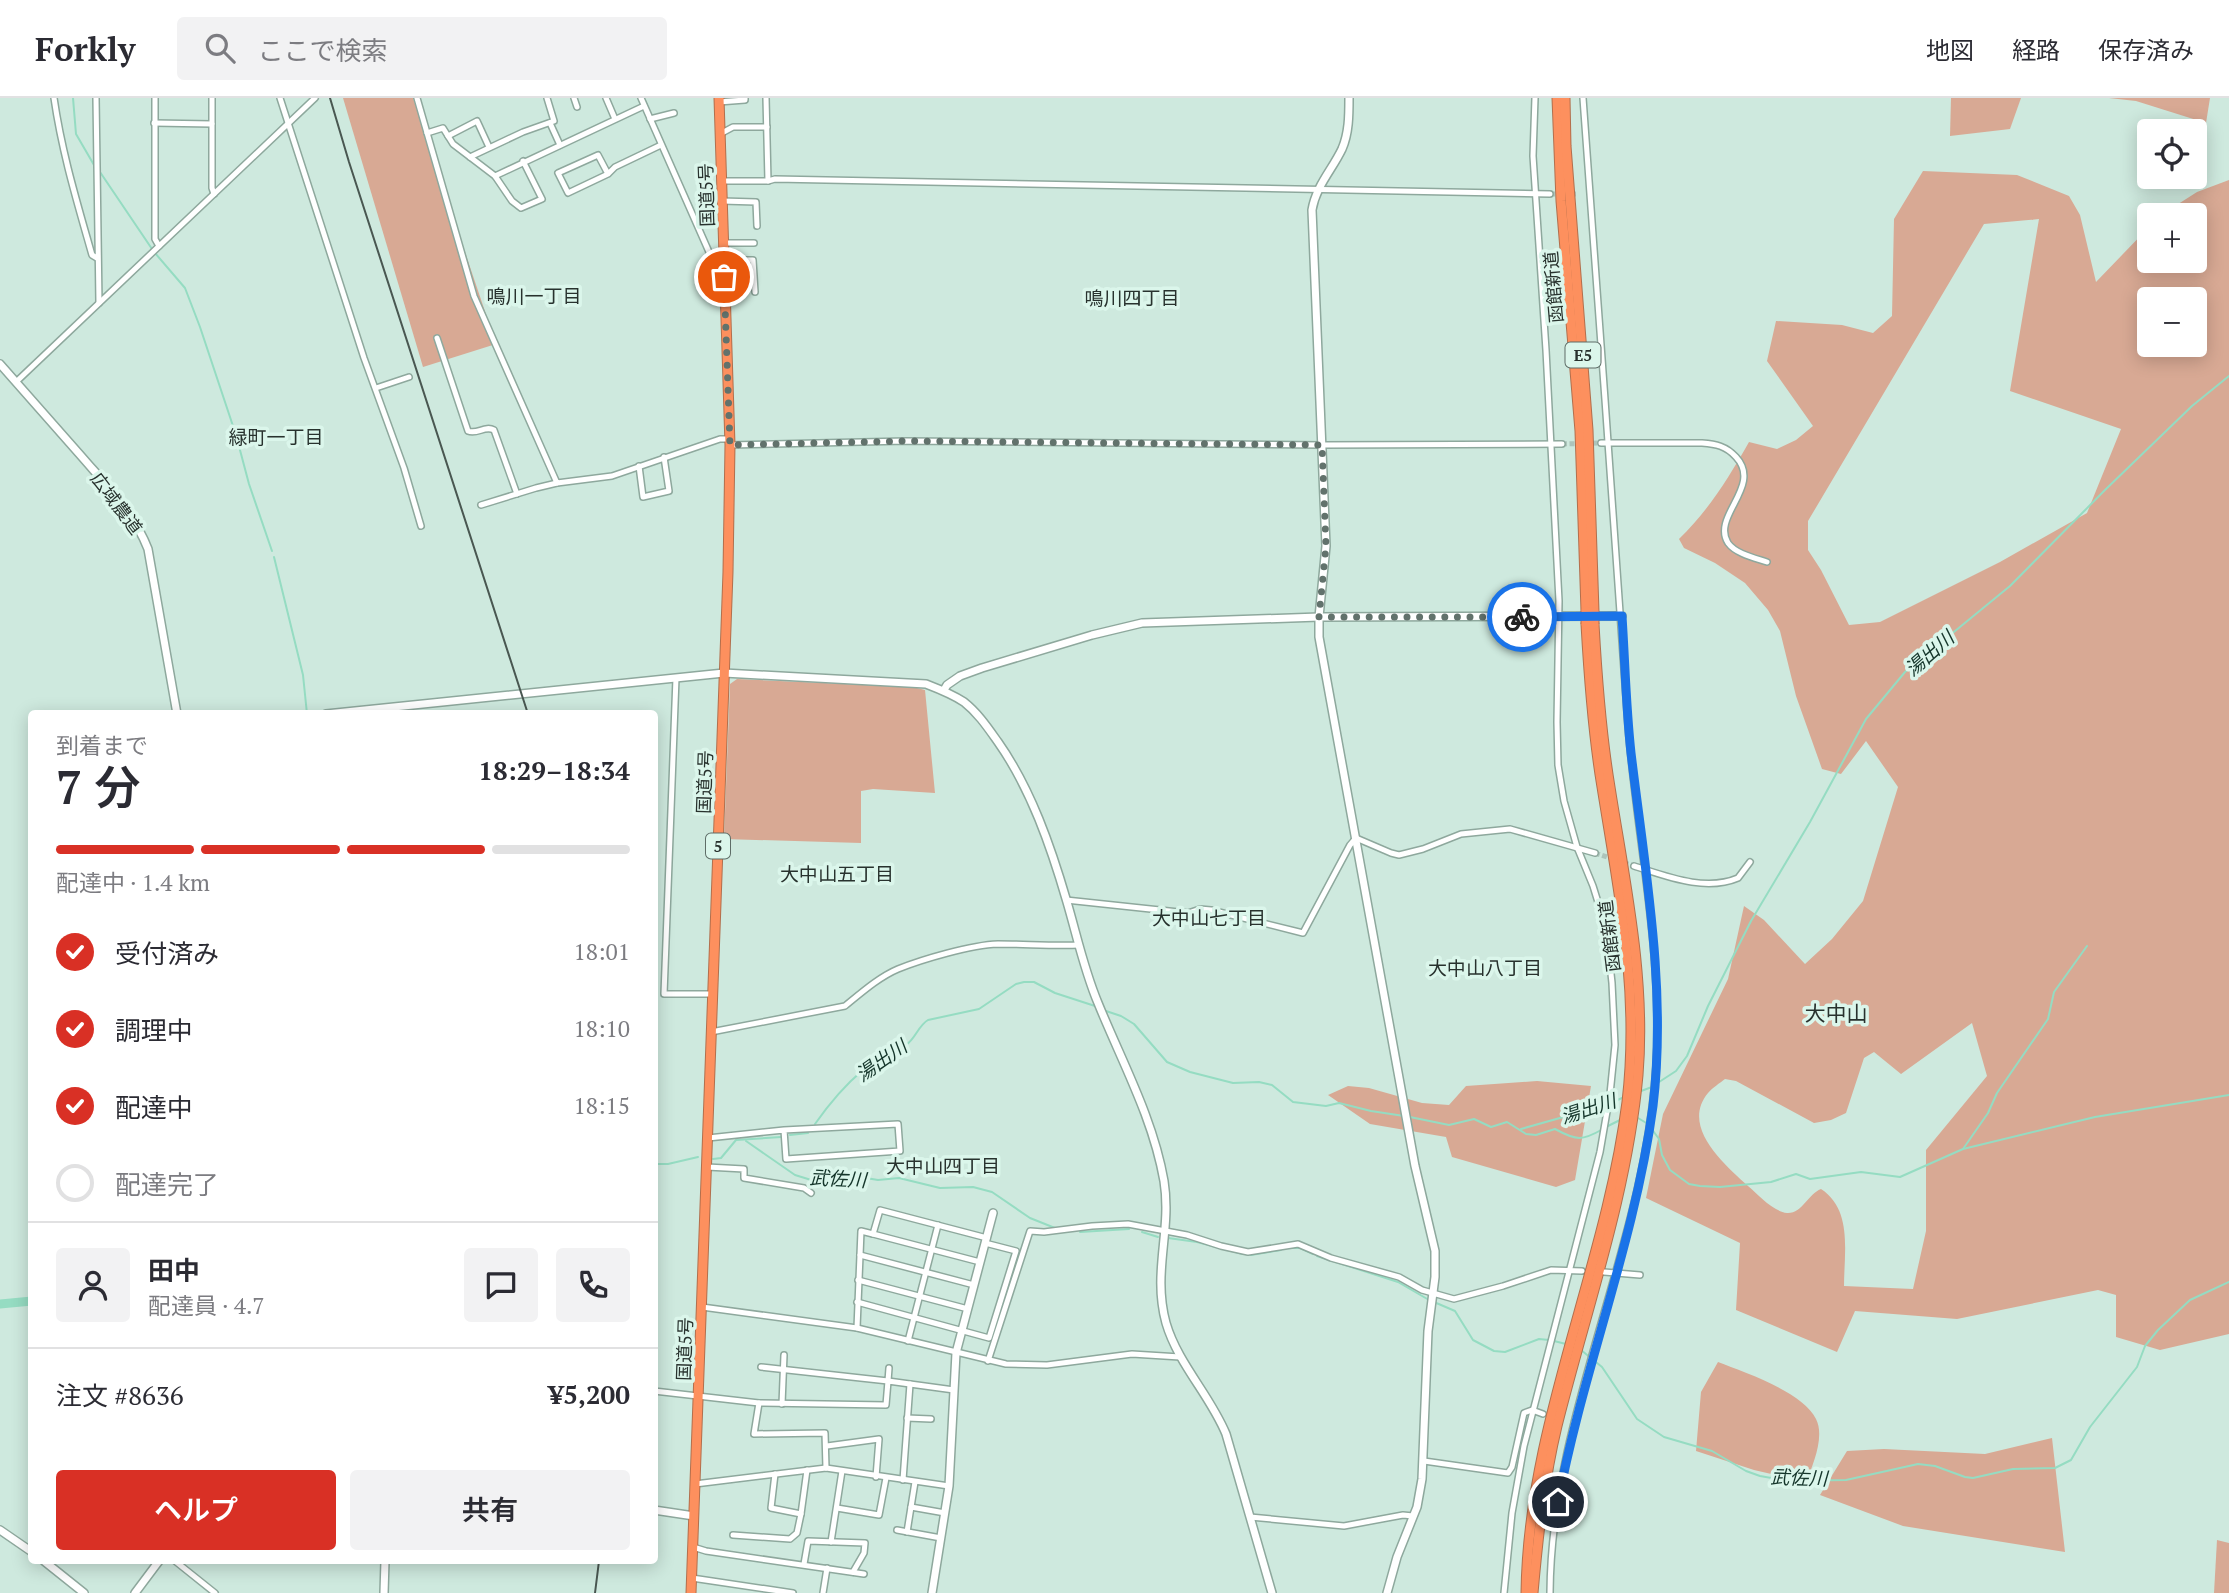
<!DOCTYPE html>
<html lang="ja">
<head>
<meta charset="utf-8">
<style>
  body { margin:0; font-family:"PT Serif","Noto Sans JP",serif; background:#f2f2f3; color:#2b2b33; height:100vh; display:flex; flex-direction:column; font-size:26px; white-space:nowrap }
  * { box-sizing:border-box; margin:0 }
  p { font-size:23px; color:#7c7c81 }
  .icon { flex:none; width:38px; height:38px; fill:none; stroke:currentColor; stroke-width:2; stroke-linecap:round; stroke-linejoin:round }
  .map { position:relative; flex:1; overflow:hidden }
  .sheet { position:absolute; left:28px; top:612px; width:630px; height:854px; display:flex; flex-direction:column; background:#fff; border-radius:7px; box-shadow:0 4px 18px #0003 }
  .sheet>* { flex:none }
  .buttons { position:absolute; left:2137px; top:21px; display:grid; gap:14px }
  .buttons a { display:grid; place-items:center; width:70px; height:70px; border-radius:7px; background:#fff; box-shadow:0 4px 18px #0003; font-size:35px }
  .pin { position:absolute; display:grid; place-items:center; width:60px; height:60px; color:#fff; margin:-30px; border:4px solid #fff; border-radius:50%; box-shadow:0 2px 7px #0007 }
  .courier { position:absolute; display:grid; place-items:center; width:70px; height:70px; margin:-35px; border:5px solid #1a73e8; border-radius:50%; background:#fff; color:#222; box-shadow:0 2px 9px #0007 }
  .overview em { font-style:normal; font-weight:600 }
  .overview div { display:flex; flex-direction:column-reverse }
  .overview { display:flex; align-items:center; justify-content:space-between; height:119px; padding:0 28px }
  h1 { font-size:46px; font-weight:600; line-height:52px }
  .bar { display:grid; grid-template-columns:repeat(4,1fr); gap:10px 7px; align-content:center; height:84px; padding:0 28px }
  .bar i { height:9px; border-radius:5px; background:#e1e1e2 }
  .bar .selected { background:#d93025 }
  .bar p { grid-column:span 4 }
  .line { display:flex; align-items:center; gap:18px; padding:0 28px; border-top:2px solid #e1e1e2 }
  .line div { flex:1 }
  .round { display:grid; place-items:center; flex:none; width:74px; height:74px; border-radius:7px; background:#f2f2f3 }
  ol { padding:0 28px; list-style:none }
  li { display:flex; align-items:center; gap:21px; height:77px }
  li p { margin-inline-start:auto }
  li .icon { padding:7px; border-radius:50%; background:#d93025; color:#fff; stroke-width:4 }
  li:last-child { color:#7c7c81 }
  li i { width:38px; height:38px; border:4px solid #e1e1e2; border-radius:50% }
  .action { display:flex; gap:14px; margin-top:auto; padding:14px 28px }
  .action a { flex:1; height:80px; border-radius:7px; background:#d93025; color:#fff; font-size:28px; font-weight:600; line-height:80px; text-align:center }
  .action a+a { background:#f2f2f3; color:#2b2b33 }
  header { display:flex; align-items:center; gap:42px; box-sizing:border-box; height:98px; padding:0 35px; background:#fff; border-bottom:2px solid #e1e1e2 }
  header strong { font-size:33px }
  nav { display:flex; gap:38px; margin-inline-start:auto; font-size:24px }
  .search { width:490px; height:63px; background:#f2f2f3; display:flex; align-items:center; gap:18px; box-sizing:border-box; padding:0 24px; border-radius:7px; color:#7c7c81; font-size:26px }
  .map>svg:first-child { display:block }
  .green { fill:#d8a994; fill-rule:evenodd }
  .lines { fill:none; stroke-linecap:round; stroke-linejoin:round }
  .stream { stroke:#95dcc2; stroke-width:2 }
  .river { stroke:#95dcc2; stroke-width:9 }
  .street-tunnel { stroke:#adc4bb; stroke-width:5; stroke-dasharray:5 2.5; stroke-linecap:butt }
  .street-casing { stroke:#8ea89d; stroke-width:8 }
  .secondary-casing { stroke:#8ea89d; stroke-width:10 }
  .highway-casing { stroke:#b26f4d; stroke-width:11 }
  .street { stroke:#fff; stroke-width:5 }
  .secondary { stroke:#fff; stroke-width:7 }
  .highway { stroke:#fd905e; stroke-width:9 }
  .rail { stroke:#495751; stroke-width:2 }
  .highway-bridge-casing { stroke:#b26f4d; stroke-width:11; stroke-linecap:butt }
  .highway-bridge { stroke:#fd905e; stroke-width:9 }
  .done { stroke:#62726c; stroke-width:7; stroke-dasharray:0 12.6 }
  .route { stroke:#1a73e8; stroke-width:9 }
  .labels { text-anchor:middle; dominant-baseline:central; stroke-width:7; stroke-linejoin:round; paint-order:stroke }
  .shield { fill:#dbf6eb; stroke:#5e6d67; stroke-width:2 }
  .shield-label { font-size:16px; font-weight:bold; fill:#28322e }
  .street-label { font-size:18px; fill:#28322e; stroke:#dbf6eb }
  .neighbourhood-label { font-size:19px; fill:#28322e; stroke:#dbf6eb }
  .water-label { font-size:19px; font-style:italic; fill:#14352a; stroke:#dbf6eb }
  .quarter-label { font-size:21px; fill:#28322e; stroke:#dbf6eb }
</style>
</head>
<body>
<header>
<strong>Forkly</strong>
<div class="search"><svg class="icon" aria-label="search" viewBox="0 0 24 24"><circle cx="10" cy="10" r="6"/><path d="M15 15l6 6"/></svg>ここで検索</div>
<nav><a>地図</a><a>経路</a><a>保存済み</a></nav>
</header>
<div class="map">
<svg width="2229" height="1495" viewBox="0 0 2229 1495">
  <rect width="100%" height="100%" fill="#cee9de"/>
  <g class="green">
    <path d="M343,0h70l83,246 -73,23z"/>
    <path d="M1951,0h70l-11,31 -60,7z"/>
    <path d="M2109,0h101l-4,25 -70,-22z"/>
    <path d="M1923,73l94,4 52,21 11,19 16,67 53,-55v34h45v-46h-33l36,-23 32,-12v1154l-69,16 -44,-13v-42l-18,-5 -141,29 -102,-8 -18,41 -101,-42 4,-67 -94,-45 17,-84 65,-135 16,-73 20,14 41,44 27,-25 31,-38 35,-114 -32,-46 -25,33 -19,-5 -26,-73 -16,-65 -12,-21 -23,-27 -30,-20 -31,-15 -5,-9c30,-29 50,-62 70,-97l28,7 19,-9 17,-14 -46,-65 9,-40 66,4 31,8 19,-17 2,-97zM2039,121l-29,172 111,38 -34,84 -87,49 -120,60 -31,3 -28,-55 -13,-20v-29l176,-297zM2149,201h45v46h-45zM1972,925l15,53 -61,74v81l-13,58 -69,-3c0,-33 9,-76 -23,-97 -13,5 -19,25 -34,24 -15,-2 -28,-18 -39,-27 -23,-21 -68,-59 -40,-93 4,-5 12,-10 17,-14l11,2 78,42 17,-3 15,-7 18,-55 10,-6 27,22z"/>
    <path d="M737,581l176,8 12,3 10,103 -62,-4 -12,2v52l-137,-4 6,-155z"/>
    <path d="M1537,983l54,5 -16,94 -19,7 -104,-30 -6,-20 -76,-13 -42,-29 20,-9 21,2 53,15 27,2 17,-19z"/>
    <path d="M1718,1264c26,10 85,30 98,57 9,17 -3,46 -10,63l-52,-12 -58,-19 5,-59z"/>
    <path d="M2052,1340l13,114 -162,-26 -83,-31 27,-44 37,-2 101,5z"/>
    <path d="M2217,1442l12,3v50h-15z"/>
  </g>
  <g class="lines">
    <g class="stream">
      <path d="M73,0l3,36 18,31"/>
      <path d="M100,74l52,77"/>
      <path d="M155,155l30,35 15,39 36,108 13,49 23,67"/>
      <path d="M274,459l29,118 4,39"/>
      <path d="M1103,912l18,6 13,8 33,38 23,10 43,11 26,-1 13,3 21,17 33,4 13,-3 32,8 33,5"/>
      <path d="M1656,986l20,-13 11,-15 21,-50 43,-85 59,-99 56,-103 39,-47 105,-86 95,-96 87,-84 37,-30"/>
      <path d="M1641,993l11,-4"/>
      <path d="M1611,1005l11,-5"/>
      <path d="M1410,1019l39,8 25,-6 17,8 16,-5 19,12 10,1 19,-6c22,12 27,12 48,0"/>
      <path d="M1638,1020l10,6"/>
      <path d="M815,1026c14,-20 29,-38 48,-54 13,-11 30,-15 43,-25 10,-7 12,-19 22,-25l51,-11 37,-25 8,-2h10l21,11 40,13"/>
      <path d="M1608,1028l14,-7"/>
      <path d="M1651,1030l8,11 3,16 8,15 19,14 11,2 20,1 51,-5 25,-8 14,5 51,-7 39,5 63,-28 132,-32 134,-22"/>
      <path d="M1521,1031l85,-24"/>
      <path d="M790,1037l18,-2"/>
      <path d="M746,1043l49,34 13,4 6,2 28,-7 36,6 21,-2 41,10 33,-1 19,5 38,26 25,10"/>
      <path d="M1963,1051l25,-36 9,-20 51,-74 6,-27 33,-46"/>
      <path d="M713,1061l8,-1 15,-18 45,-3"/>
      <path d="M654,1066h14l30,-7"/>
      <path d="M1080,1134l49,-3"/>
      <path d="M1142,1134l16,5"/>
      <path d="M1168,1140l29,4 46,12"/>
      <path d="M1291,1150h9l13,6"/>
      <path d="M1251,1157l30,-5"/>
      <path d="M1317,1158l81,26 31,18"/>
      <path d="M1434,1204l21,9 18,29 21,11 11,1 34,-13 10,1"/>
      <path d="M1554,1243l12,3"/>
      <path d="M1581,1252l21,17 35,52 27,18 48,14 34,20 14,5 28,5 58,-1 72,-16 17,2 30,11 8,1 40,-9 42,-1 16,-8 19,-33 47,-60 8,-21 13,-16 32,-30 39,-18"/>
    </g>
    <path class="river" d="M0,1206l32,-3"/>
    <g class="street-tunnel">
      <path d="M1550,96h26"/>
      <path d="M1562,346l39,-1"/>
      <path d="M1595,755l39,13"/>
    </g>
    <g class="street-casing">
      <g id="street">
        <path d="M54,0c8,55 23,104 38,157l5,3"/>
        <path d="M96,0l3,205"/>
        <path d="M155,0v141l4,7"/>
        <path d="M212,0v90l2,6"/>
        <path d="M280,0l84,260 40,110 17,58"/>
        <path d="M417,0l57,198 83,187 55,-7 108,-37h9"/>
        <path d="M574,0l3,9"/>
        <path d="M606,0l9,21"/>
        <path d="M641,0l72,163 4,7 7,1"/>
        <path d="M766,0l2,83"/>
        <path d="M719,4l26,-2v-2"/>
        <path d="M650,21l24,-6"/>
        <path d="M154,25l58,1"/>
        <path d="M550,25l10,22"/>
        <path d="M427,35l16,-5 10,16 42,32 17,25 9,7 21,-9 -19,-38"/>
        <path d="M720,36l13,-7h34"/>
        <path d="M448,38l29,-15 12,26"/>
        <path d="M470,59l53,-25 31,-11 -7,-23"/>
        <path d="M608,76l-40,19 -10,-20 40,-18 10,19 7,-7 46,-22"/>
        <path d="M495,78l149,-70"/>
        <path d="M721,83h47l7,-2 775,15"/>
        <path d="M722,103l34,1 1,24"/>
        <path d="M723,145h31"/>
        <path d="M723,162h30l2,32"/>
        <path d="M437,240l31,93c9,4 17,-6 26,-1l23,64"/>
        <path d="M16,284l299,-284"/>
        <path d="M376,290l33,-11"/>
        <path d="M1601,345h101c14,1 24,3 34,14 27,29 -25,59 -8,86 8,11 27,15 39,19"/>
        <path d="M730,347l176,-4 416,4 240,-1"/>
        <path d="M639,368l4,31 26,-6 -5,-34"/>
        <path d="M481,407l55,-17 21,-5"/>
        <path d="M676,580l-12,316h48"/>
        <path d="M1634,768c32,10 71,26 104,12l12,-16"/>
        <path d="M1066,802l122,13 12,-4 11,1 92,23 47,-88 6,-7 35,15 8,2 24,-6 38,-15 49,-5 85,24"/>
        <path d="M711,934l134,-26c16,-13 34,-29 53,-37 25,-10 73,-24 100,-25 27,0 54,2 81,1"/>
        <path d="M708,1040l76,-8 114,-6 2,27 -114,8 -2,-29"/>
        <path d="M707,1069l37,2v9l60,10 7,5"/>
        <path d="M873,1136l107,28"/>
        <path d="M860,1157l114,30"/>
        <path d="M1604,1174l36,3"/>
        <path d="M858,1182l110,29"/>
        <path d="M857,1204l132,36 27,-87 -31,-8"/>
        <path d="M702,1209l155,21 149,36 41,1 85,-11 48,3"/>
        <path d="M857,1230l4,-97 12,3 7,-24 107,28"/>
        <path d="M908,1243l30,-116"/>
        <path d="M988,1263l42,-130 14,1 48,-6 36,-2 59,11 34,11 27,6 50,-8 33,14 68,19 23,13 32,9 49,-13 48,-16 31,1"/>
        <path d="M761,1269l127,14 1,-13"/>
        <path d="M654,1293l105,12 127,2 2,-24 66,9"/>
        <path d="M759,1305l-5,31 71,-1 1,35"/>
        <path d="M782,1306l2,-49"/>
        <path d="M907,1320l24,1"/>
        <path d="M827,1348l52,-7 -3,38"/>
        <path d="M1424,1363l84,12 4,-6 12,-54 8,-3 11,4"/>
        <path d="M775,1376l-4,34 30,6 6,-44"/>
        <path d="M903,1382l7,-96"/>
        <path d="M695,1386l131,-16 123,18"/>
        <path d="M911,1409l34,6"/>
        <path d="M837,1410l42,7 7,-37"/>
        <path d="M1250,1419l94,9 59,-11 10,1"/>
        <path d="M897,1432l44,8"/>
        <path d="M907,1434l8,-50"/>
        <path d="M733,1437l57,4 7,-6 4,-19"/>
        <path d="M831,1444l11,-71"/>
        <path d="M693,1449l13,4 158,23"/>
        <path d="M175,1463l40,32"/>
        <path d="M804,1466l4,-23 57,2 -1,10 -11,19"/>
        <path d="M692,1480l101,15"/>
        <path d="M823,1495l4,-25"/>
        <path d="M1504,1495l8,-80 12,-67 76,-294 10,-58 5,-49 -3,-62 -6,-55 -13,-42 -16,-39 -13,-46 -6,-36 -1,-43 2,-121 -13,-251 -13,-194 2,-58"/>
        <path d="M1550,1495c1,-180 95,-347 106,-527 7,-114 -19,-226 -28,-340 -15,-209 -29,-419 -45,-628"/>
      </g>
    </g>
    <g class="secondary-casing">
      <g id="secondary">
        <path d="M1349,0c0,17 0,35 -7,51 -10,21 -26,37 -30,61l14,336 -7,71v20l96,529 20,85v26l-7,54 -6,148 -5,28 -20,50 -10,36"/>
        <path d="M0,266c27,31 55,62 82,93 25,29 52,56 66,92l29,165"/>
        <path d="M944,592l3,-5 13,-9 22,-8 110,-33 50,-12 177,-6 303,-1"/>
        <path d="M326,616l398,-41 202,11c13,5 26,10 38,18 14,11 24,26 34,40 33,47 53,105 69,160 10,34 17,68 31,101 24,59 55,115 66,178 8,50 -12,91 2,142 12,41 44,72 60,111l46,159"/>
        <path d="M654,1412l40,6"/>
        <path d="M0,1432l32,22"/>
        <path d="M44,1463l40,32"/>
        <path d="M135,1495l24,-32"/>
        <path d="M384,1495l1,-32"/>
        <path d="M932,1495l17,-107 7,-133 37,-140"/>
      </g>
    </g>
    <g class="highway-casing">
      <g id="highway">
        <path d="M1557,0l4,103 19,230 6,180"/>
        <path d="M1565,0l1,48 22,284 6,182"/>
        <path d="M691,1495l37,-1021 2,-127 -11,-347"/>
        <path d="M1526,1495c2,-169 80,-325 101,-491 13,-110 -8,-208 -25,-315 -9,-54 -13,-109 -16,-163"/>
        <path d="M1533,1495c5,-56 11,-113 24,-167 29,-116 70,-231 81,-351 8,-97 -13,-192 -28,-288 -9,-54 -13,-109 -16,-163"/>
      </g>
    </g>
    <use href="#street" class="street"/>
    <use href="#secondary" class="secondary"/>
    <use href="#highway" class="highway"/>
    <g class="rail">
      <path d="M330,0l19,64 179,552"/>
      <path d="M595,1495l4,-32"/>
    </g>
    <g class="highway-bridge-casing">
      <g id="highway-bridge">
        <path d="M1586,513v13"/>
        <path d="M1594,514v12"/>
      </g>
    </g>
    <use href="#highway-bridge" class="highway-bridge"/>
  </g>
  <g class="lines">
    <path class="done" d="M724,179l6,168 176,-4 416,4 4,101 -7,71h203"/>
    <path class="route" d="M1522,519l100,-1c3,46 4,92 9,137 14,117 36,236 22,353 -18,135 -70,263 -95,396"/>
  </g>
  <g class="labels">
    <g class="shield">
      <rect x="1565.5" y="244.5" width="35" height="25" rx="5"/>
      <rect x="706" y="735.5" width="24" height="25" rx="5"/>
    </g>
    <g class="shield-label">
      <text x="1583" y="257">E5</text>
      <text x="718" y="748">5</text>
    </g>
    <g class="street-label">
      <text transform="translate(706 97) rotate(-92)">国道5号</text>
      <text transform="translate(1553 189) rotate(-95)">函館新道</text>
      <text transform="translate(117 405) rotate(53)">広域農道</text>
      <text transform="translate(704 684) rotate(-88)">国道5号</text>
      <text transform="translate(1609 838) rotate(-97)">函館新道</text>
      <text transform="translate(684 1251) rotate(-88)">国道5号</text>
    </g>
    <g class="neighbourhood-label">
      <text x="534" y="197">鳴川一丁目</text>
      <text x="1132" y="199">鳴川四丁目</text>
      <text x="276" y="338">緑町一丁目</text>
      <text x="837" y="775">大中山五丁目</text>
      <text x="1209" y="819">大中山七丁目</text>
      <text x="1485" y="869">大中山八丁目</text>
      <text x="943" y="1067">大中山四丁目</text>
    </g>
    <g class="water-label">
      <text transform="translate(1929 555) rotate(-41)">湯出川</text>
      <text transform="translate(881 962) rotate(-35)">湯出川</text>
      <text transform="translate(1588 1010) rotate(-18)">湯出川</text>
      <text transform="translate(838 1080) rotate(3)">武佐川</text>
      <text transform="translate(1799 1379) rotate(2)">武佐川</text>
    </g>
    <g class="quarter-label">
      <text x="1836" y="915">大中山</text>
    </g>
  </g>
</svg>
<div class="buttons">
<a><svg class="icon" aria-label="locate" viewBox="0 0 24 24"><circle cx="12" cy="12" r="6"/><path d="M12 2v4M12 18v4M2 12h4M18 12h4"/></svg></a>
<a>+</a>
<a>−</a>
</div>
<div class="pin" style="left:724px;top:179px;background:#ea580c"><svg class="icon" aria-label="bag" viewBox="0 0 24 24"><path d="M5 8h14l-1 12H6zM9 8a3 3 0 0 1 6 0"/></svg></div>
<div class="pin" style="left:1558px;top:1404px;background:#1f2937"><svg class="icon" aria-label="home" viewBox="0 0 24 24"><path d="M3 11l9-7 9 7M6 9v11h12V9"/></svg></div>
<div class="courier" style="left:1522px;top:519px"><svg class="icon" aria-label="bike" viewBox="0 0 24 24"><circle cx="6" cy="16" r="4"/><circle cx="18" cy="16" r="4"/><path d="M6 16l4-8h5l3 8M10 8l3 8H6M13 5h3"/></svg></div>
<section class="sheet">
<div class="overview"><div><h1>7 分</h1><p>到着まで</p></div><em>18:29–18:34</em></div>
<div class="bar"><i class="selected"></i><i class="selected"></i><i class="selected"></i><i></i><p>配達中 · 1.4 km</p></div>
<ol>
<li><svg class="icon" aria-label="check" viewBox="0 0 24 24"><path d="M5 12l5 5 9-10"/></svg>受付済み<p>18:01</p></li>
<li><svg class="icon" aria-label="check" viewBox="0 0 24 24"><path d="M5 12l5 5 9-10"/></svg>調理中<p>18:10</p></li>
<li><svg class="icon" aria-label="check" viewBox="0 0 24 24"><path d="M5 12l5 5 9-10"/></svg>配達中<p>18:15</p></li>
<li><i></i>配達完了</li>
</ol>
<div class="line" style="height:126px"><a class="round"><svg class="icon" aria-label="person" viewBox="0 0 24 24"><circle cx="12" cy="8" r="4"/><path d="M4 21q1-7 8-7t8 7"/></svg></a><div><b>田中</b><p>配達員 · 4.7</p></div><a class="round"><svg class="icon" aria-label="chat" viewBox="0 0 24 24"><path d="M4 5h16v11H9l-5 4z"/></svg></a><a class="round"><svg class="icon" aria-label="phone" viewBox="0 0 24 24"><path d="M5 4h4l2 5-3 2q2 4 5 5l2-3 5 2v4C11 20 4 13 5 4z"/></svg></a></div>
<div class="line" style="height:91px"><div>注文 #8636</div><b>¥5,200</b></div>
<div class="action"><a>ヘルプ</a><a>共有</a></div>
</section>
</div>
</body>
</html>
